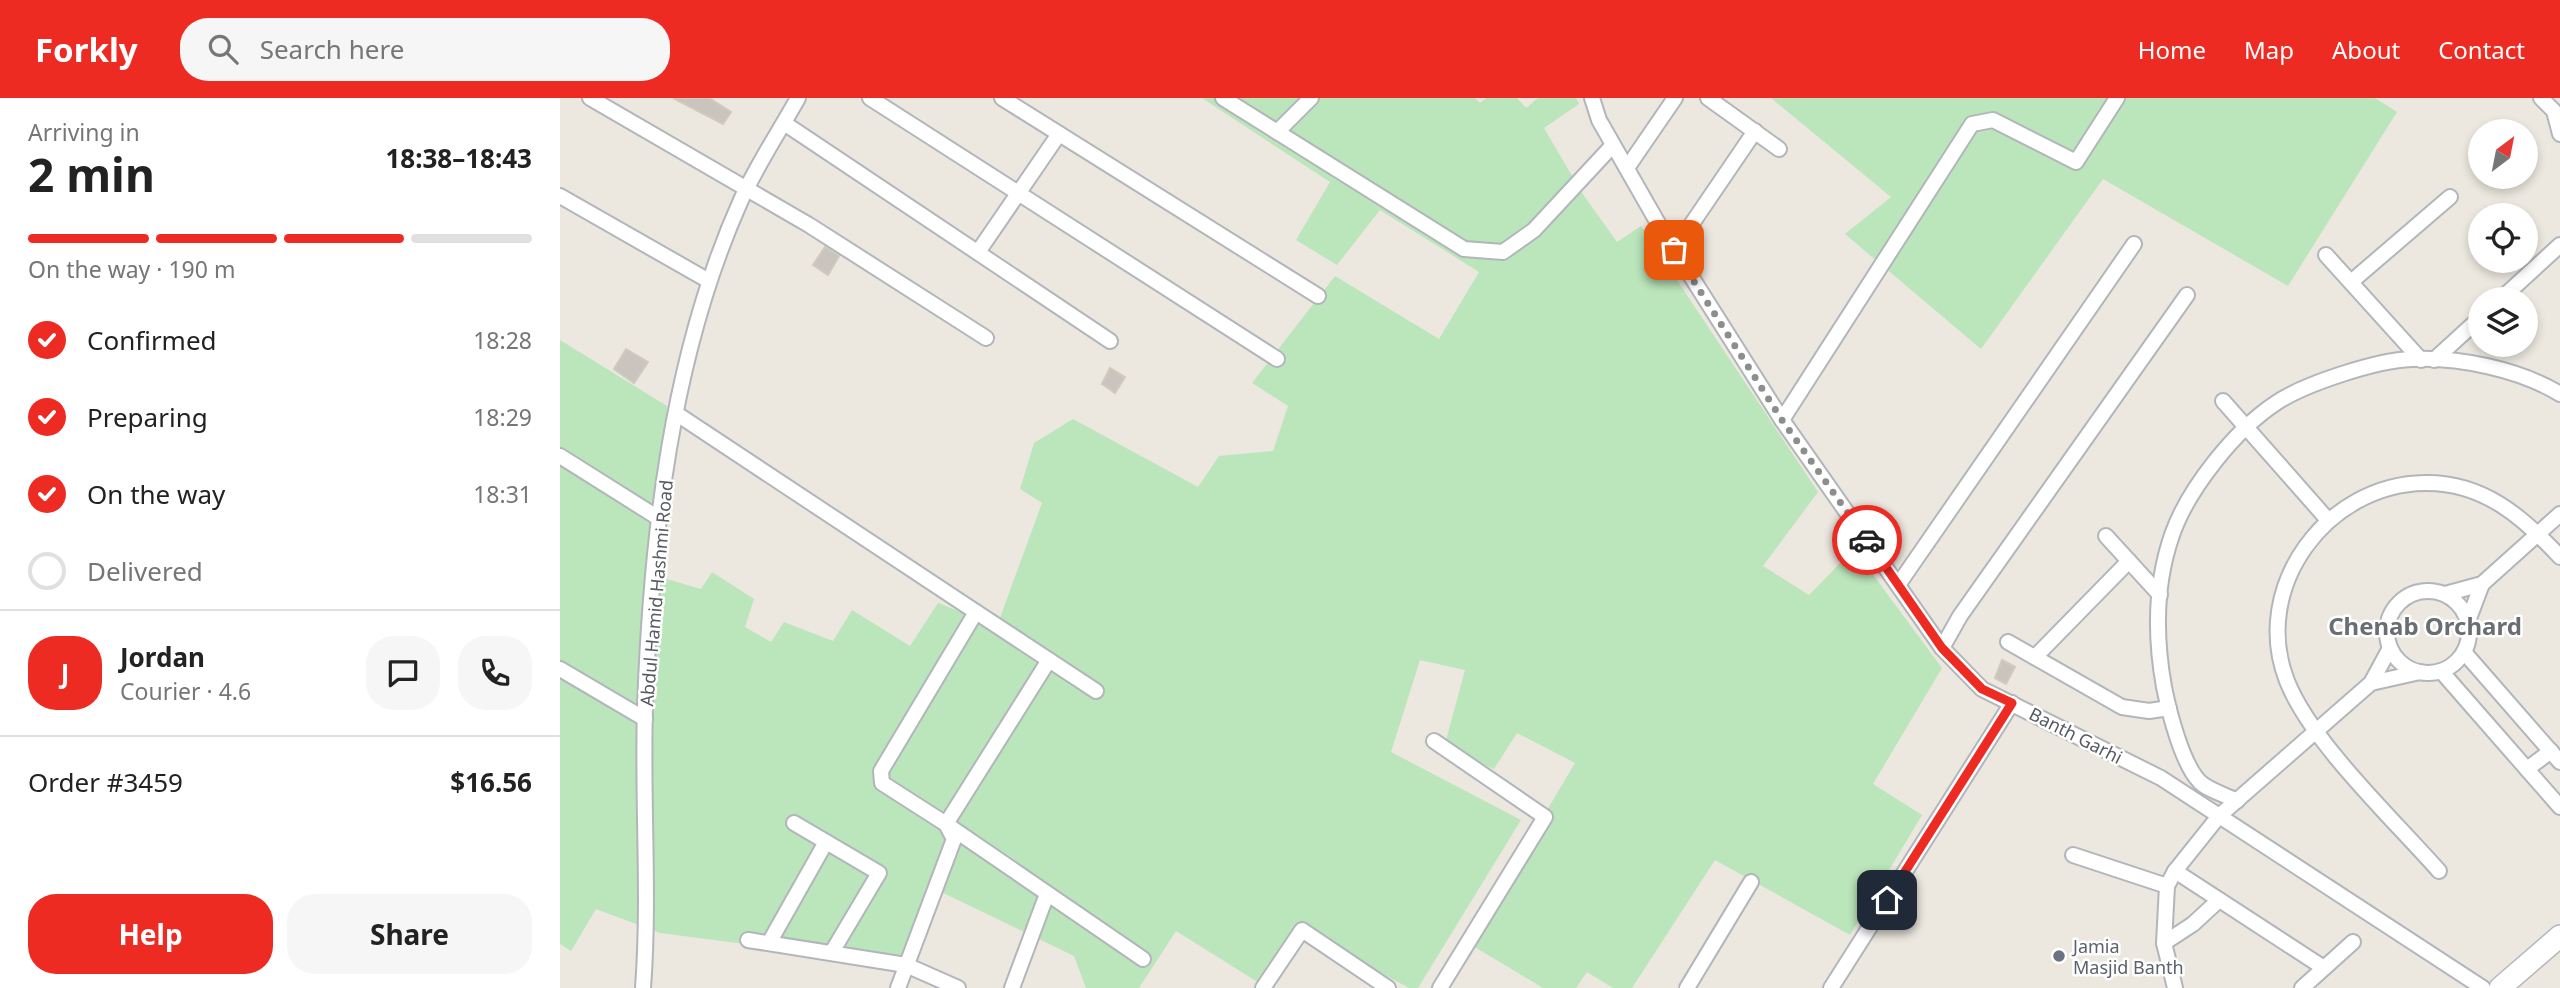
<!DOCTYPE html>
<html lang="en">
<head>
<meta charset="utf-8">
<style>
  body { margin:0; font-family:"Noto Sans",sans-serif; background:#f6f6f6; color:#222; height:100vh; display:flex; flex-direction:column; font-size:26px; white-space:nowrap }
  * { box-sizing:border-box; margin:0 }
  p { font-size:23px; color:#767676 }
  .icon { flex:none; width:38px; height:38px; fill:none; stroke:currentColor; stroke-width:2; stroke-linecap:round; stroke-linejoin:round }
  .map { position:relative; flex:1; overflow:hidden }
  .drawer { display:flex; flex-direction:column; background:#fff; width:560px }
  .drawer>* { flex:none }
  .needle { width:46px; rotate:32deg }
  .tools { position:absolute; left:1908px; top:21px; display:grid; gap:14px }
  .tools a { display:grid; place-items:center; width:70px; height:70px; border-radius:50%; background:#fff; box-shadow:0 4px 10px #0003; font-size:35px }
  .pin { position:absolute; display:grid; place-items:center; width:60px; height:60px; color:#fff; margin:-30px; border-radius:14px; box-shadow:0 4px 10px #0006 }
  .courier { position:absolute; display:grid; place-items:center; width:70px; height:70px; margin:-35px; border:5px solid #ed2b23; border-radius:50%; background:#fff; color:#222; box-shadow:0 2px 9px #0007 }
  .head em { font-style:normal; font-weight:700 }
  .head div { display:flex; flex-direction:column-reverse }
  .head { display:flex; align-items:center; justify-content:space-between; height:119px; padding:0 28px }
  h1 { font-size:46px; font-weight:700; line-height:52px }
  .bar { display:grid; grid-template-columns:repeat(4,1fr); gap:10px 7px; align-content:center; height:84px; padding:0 28px }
  .bar i { height:9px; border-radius:5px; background:#e0e0e0 }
  .bar .on { background:#ed2b23 }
  .bar p { grid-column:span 4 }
  .line { display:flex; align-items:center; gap:18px; padding:0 28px; border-top:2px solid #e0e0e0 }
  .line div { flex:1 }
  .round { display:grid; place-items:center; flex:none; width:74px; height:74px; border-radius:28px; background:#f6f6f6 }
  ol { padding:0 28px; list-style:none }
  li { display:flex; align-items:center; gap:21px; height:77px }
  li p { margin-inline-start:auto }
  li .icon { padding:7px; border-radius:50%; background:#ed2b23; color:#fff; stroke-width:4 }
  li:last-child { color:#767676 }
  li i { width:38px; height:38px; border:4px solid #e0e0e0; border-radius:50% }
  .button { display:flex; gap:14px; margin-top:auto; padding:14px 28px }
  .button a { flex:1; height:80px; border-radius:28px; background:#ed2b23; color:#fff; font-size:28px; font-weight:700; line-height:80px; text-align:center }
  .button a+a { background:#f6f6f6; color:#222 }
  header { display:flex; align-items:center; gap:42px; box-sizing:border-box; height:98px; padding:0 35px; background:#ed2b23; color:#fff }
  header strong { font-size:33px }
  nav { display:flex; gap:38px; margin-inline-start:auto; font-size:24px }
  .search { width:490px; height:63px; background:#f6f6f6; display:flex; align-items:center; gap:18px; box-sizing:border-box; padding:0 24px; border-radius:28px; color:#767676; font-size:26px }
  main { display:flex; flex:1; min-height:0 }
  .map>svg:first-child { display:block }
  .green { fill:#bbe5ba }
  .building { fill:#c9c5be; stroke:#d0cabd; stroke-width:2 }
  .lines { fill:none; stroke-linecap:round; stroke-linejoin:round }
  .street-casing { stroke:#b2b6bb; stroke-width:18 }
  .secondary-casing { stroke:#b3b7bd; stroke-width:24 }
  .street { stroke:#fff; stroke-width:14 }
  .secondary { stroke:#fff; stroke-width:21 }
  .done { stroke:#8c8d8d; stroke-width:7; stroke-dasharray:0 12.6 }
  .route { stroke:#ed2b23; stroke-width:9 }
  .worship-dot { fill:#6b7280; stroke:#fff; stroke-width:2.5 }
  .labels { text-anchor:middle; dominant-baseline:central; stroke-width:5; stroke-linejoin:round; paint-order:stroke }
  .street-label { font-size:18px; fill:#585c61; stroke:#fff }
  .worship-label { font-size:18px; fill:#5b616d; stroke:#fff; text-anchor:start }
  .district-label { font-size:24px; font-weight:bold; fill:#696e73; stroke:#fff }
</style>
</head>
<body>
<header>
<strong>Forkly</strong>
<div class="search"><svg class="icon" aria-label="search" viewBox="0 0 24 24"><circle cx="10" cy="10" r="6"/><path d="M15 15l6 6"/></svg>Search here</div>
<nav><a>Home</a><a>Map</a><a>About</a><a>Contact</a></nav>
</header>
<main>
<section class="drawer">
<div class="head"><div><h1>2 min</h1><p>Arriving in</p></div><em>18:38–18:43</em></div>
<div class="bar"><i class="on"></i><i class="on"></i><i class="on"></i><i></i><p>On the way · 190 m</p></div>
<ol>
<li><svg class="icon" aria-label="check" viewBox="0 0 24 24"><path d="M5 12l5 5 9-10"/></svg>Confirmed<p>18:28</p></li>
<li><svg class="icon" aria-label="check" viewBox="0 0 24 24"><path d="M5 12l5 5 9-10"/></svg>Preparing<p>18:29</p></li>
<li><svg class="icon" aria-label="check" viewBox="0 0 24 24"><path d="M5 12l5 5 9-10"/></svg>On the way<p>18:31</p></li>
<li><i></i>Delivered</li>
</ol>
<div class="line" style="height:126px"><b class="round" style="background:#ed2b23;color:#fff">J</b><div><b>Jordan</b><p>Courier · 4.6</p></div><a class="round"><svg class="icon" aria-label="chat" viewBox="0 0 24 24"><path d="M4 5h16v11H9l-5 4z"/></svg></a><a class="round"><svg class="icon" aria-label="phone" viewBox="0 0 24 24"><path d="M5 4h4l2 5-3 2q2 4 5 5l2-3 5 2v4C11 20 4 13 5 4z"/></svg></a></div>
<div class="line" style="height:91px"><div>Order #3459</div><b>$16.56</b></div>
<div class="button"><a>Help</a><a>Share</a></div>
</section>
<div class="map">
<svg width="2000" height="890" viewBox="0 0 2000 890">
  <rect width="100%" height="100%" fill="#ece8df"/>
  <g class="green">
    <path d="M642,0h273l5,5 6,-5h31l9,10 12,-10h38l3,6 -35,24 38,65 35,49 24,-16 177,266 -55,74 46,29 45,-46 88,119 -69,116 49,31 -72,120 -135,-75 -83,128h-19l-26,-16 -11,16h-33l-75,-45 107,-180 -58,-30 -23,36 -50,-21 21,-78 -45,-10 -29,92 130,68 -103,168h-9l-107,-58 -38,56 -88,-55 -37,57h-53l-12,-32 -139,-67 -29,76 -246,-32 -64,-24 -25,42 -11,-7v-604l107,66 -11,170 45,13 11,-17 42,27 -9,28 26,15 13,-20 49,19 19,-31 58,36 28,-43 59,23 45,-123 -22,-14 14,-46 39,-24 125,68 21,-31 54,-5 15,-45 -36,-23 83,-107 104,63 40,-67 -99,-62 -43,55 -41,-25 34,-58z"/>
    <path d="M1211,0h604l22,14 -109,174 -185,-107 -122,170 -136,-115 46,-37z"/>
  </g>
  <g class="building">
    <path d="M113,0h36l22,14 -8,12z"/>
    <path d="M265,149l14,9 -11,19 -15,-10z"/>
    <path d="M66,251l22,13 -14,21 -20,-14z"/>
    <path d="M550,270l15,9 -10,16 -13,-9z"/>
    <path d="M1442,562l13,7 -9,17 -11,-6z"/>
  </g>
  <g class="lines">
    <g class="street-casing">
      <g id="street">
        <path d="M30,0l219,127 177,113"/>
        <path d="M310,0l407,261"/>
        <path d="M442,0l316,198"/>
        <path d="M663,0l241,151 39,3 31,-22 79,-85"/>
        <path d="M1032,0l7,22 64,112 119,188 160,228 40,41 179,89 322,210"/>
        <path d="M1148,0l71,51"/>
        <path d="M1981,0l13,13 6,23"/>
        <path d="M224,25l326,218"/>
        <path d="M717,34l34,-34"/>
        <path d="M1067,70l48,-70"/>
        <path d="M0,98l149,85"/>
        <path d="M1114,152l81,-119"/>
        <path d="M418,154l81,-118"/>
        <path d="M1766,157l95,105"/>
        <path d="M1791,184l99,-85"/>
        <path d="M1941,201l59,-54"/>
        <path d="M1874,262l46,-42"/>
        <path d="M1663,303l105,119"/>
        <path d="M117,316l299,198 -95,159 1,12 64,41 8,15 -56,149"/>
        <path d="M1222,322l190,-296 21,-4 83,42 41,-64"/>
        <path d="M0,358l100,63"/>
        <path d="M1546,438l54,59"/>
        <path d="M1338,487l236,-341"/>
        <circle cx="1868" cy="534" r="41"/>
        <path d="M1885,496l37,-10 78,-70"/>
        <path d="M416,514l120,79"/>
        <path d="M1908,523l14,-37"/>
        <path d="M1448,544l114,65 27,4 20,-3"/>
        <path d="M1382,550l18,-32 227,-321"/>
        <path d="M1904,554l96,110"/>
        <path d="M1475,559l94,-96"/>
        <path d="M489,562l-103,164 197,135"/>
        <path d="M0,571l85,50"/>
        <path d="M1881,573l119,136"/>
        <path d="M1811,585l49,-11"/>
        <path d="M874,643l111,76 -105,171"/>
        <path d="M1967,671l24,-18"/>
        <path d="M1677,703c-11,-6 -30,-11 -38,-20 -17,-18 -30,-69 -35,-94 -9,-50 -9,-103 8,-152 16,-46 63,-105 104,-132 28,-19 101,-43 136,-44 47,-2 107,10 148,35"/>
        <path d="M234,725l85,50 -47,79"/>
        <path d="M1513,757l94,31"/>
        <path d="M1615,773l149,97"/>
        <path d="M1879,773c-45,-51 -128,-129 -152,-190 -37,-94 40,-197 138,-198 58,-1 98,34 135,74"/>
        <path d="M188,842l158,25 52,23"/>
        <path d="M209,845l57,-101"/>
        <path d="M1604,845l29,-19 26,-24"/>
        <path d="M83,890c7,-93 -1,-188 2,-281 6,-169 26,-351 96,-507 16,-35 38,-68 57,-102"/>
        <path d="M452,890l35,-94"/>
        <path d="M703,890l39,-58 86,58"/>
        <path d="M1127,890l64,-106"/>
        <path d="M1271,890l181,-285"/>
        <path d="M1615,890l-11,-45 3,-57 8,-15 44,-55 152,-133 19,-35"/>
        <path d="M1742,890l51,-46"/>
      </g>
    </g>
    <g class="secondary-casing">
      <path id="secondary" d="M1940,890l60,-52"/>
    </g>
    <use href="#street" class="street"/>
    <use href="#secondary" class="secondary"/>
  </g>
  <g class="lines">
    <path class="done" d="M1114,152l108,170 85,120"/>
    <path class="route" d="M1307,442l75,108 40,41 30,14 -125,197"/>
  </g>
  <circle class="worship-dot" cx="1499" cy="858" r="7"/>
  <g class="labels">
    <g class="street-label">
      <text transform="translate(96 495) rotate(-85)">Abdul Hamid Hashmi Road</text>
      <text transform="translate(1516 637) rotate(27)">Banth Garhi</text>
    </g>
    <g class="worship-label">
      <text x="1513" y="848">Jamia<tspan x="1513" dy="21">Masjid Banth</tspan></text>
    </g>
    <g class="district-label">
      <text x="1865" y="527">Chenab Orchard</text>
    </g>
  </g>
</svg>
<div class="tools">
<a><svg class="needle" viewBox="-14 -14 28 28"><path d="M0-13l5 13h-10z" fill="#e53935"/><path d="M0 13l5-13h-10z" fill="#767676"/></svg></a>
<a><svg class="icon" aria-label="locate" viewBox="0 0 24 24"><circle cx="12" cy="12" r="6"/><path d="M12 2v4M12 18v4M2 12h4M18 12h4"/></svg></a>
<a><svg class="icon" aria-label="layers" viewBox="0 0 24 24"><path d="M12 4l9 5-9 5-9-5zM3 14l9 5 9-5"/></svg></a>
</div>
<div class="pin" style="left:1114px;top:152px;background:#ea580c"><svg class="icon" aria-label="bag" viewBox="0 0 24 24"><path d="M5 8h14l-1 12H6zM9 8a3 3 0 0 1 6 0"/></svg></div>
<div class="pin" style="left:1327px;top:802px;background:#1f2937"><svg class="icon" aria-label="home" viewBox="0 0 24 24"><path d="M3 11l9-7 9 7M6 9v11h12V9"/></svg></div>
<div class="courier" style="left:1307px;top:442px"><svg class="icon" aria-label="car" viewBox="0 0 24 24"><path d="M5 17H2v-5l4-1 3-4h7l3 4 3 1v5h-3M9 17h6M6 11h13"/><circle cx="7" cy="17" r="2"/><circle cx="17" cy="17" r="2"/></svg></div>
</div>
</main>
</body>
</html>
